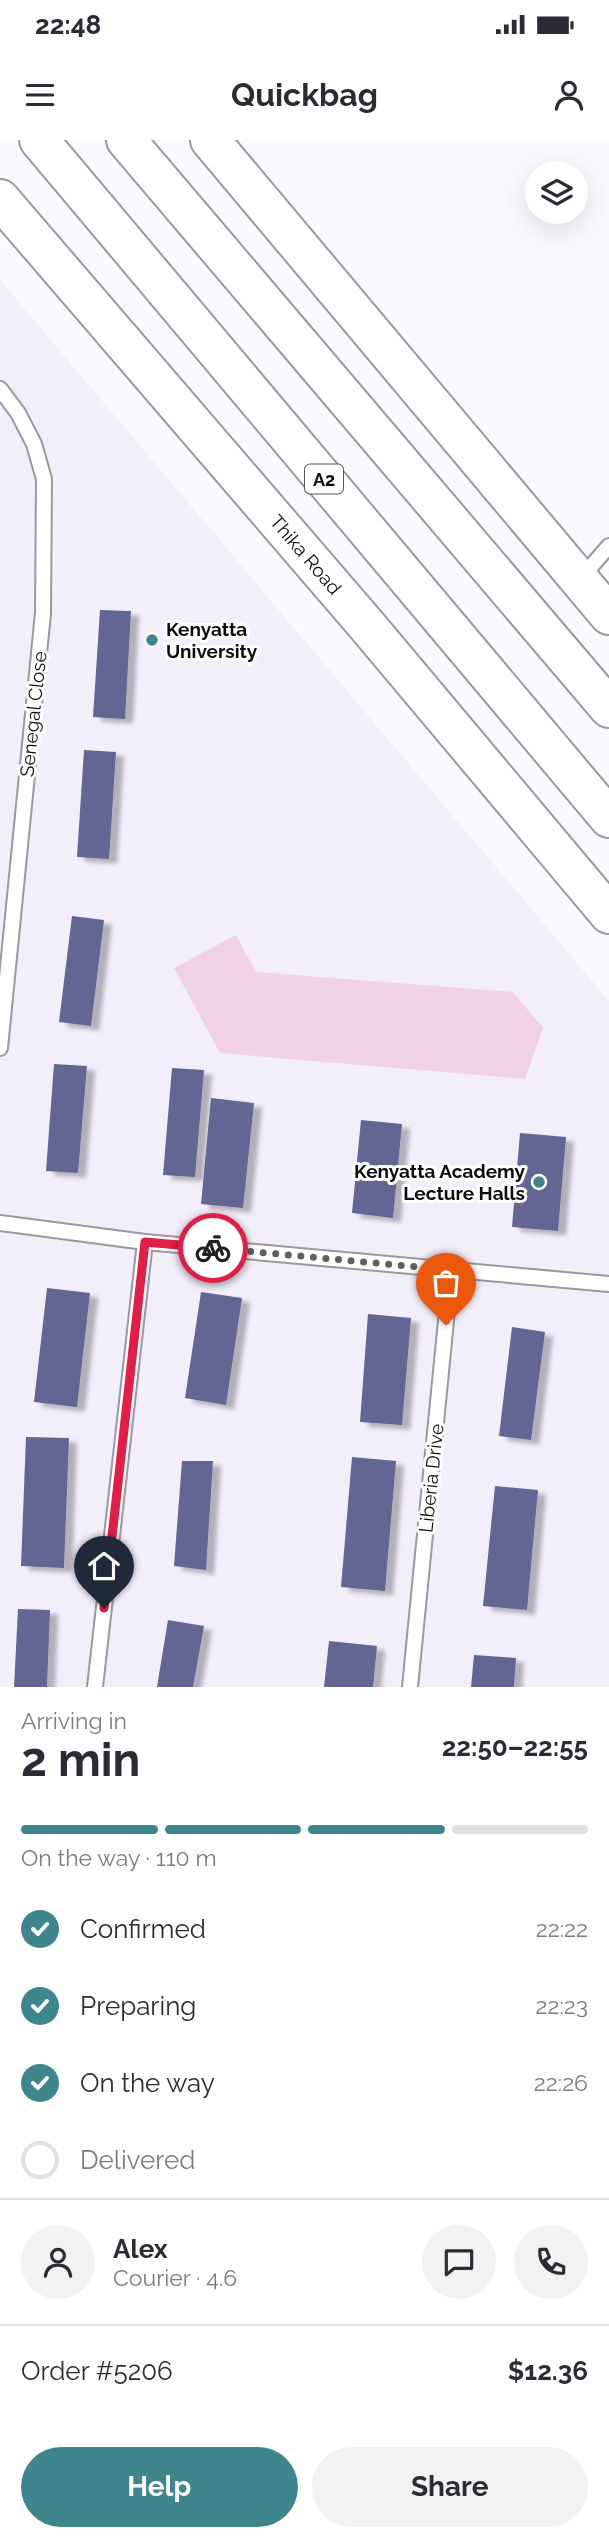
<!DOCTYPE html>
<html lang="en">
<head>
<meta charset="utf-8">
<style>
  body { margin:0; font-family:Raleway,sans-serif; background:#f2f2f3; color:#2b2b33; height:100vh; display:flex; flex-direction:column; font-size:26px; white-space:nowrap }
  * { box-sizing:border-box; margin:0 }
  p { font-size:23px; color:#7c7c81 }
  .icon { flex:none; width:38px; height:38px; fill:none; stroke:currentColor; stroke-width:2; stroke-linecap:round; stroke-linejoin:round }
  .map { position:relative; height:1547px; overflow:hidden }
  .sheet { display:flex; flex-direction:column; background:#fff; flex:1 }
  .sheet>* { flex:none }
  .fabs { position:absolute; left:525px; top:21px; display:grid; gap:14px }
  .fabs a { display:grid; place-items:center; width:63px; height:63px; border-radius:50%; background:#fff; box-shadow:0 7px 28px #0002; font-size:35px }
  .pin { position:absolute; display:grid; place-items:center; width:60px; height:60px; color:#fff; margin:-72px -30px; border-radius:50% 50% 50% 0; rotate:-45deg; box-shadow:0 0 7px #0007 }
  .pin .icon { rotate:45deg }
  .courier { position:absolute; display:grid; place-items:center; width:70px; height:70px; margin:-35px; border:5px solid #e11d48; border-radius:50%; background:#fff; color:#222; box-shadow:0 2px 9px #0007 }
  .overview em { font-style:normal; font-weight:700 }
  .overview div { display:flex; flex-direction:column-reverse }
  .overview { display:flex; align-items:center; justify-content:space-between; height:119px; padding:0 21px }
  h1 { font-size:46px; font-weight:700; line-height:52px }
  .bar { display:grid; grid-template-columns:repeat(4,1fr); gap:10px 7px; align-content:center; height:84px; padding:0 21px }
  .bar i { height:9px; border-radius:5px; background:#e1e1e2 }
  .bar .active { background:#3e868c }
  .bar p { grid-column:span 4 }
  .line { display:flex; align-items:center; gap:18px; padding:0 21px; border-top:2px solid #e1e1e2 }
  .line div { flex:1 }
  .round { display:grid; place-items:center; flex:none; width:74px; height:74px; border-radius:37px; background:#f2f2f3 }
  ol { padding:0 21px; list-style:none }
  li { display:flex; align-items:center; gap:21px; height:77px }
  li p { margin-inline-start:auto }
  li .icon { padding:7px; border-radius:50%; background:#3e868c; color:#fff; stroke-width:4 }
  li:last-child { color:#7c7c81 }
  li i { width:38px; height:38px; border:4px solid #e1e1e2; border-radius:50% }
  .action { display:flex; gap:14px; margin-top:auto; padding:14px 21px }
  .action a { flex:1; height:80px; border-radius:42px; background:#3e868c; color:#fff; font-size:28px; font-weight:700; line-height:80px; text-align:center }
  .action a+a { background:#f2f2f3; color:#2b2b33 }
  .status { display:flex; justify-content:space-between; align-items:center; height:49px; padding:0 35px; background:#fff; direction:ltr }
  .status svg { height:19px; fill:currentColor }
  header { display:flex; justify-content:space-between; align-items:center; height:91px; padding:0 21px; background:#fff; font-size:32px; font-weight:700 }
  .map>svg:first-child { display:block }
  .built { fill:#f2eefa }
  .green { fill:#f1d2e5 }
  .building { fill:#636593; filter:url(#shadow) }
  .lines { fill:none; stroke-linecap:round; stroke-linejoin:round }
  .lane-casing { stroke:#9a999d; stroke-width:18 }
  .secondary-casing { stroke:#9a999d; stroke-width:42 }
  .highway-casing { stroke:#9a999d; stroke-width:42 }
  .lane { stroke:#fff; stroke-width:14 }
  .secondary { stroke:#fff; stroke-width:38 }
  .highway { stroke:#fff; stroke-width:38 }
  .done { stroke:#5f5f61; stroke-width:7; stroke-dasharray:0 12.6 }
  .route { stroke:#e11d48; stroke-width:9 }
  .poi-dot { fill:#3e868c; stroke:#fff; stroke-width:2.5 }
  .labels { text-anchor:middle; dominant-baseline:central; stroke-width:6; stroke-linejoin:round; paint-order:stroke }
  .shield { fill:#fff; stroke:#555556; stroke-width:2 }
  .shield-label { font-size:18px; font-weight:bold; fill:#0c0c0d }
  .street-label { font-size:19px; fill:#0c0c0d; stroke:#fff }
  .poi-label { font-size:19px; font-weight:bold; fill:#0c0c0d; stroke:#fff; text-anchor:start }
</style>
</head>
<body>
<div class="status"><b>22:48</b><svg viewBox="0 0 49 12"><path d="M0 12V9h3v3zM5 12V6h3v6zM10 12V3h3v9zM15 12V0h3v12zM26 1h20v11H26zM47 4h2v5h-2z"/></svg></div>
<header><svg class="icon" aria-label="menu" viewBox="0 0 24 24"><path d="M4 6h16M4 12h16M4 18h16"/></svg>Quickbag<svg class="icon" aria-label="person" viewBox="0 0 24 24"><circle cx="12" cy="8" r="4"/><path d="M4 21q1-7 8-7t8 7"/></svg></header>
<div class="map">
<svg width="609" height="1547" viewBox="0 0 609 1547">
  <defs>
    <filter id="shadow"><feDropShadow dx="8" dy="4.5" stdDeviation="2" flood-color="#0004"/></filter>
  </defs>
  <rect width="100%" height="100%" fill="#faf9fd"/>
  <path class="built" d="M0,140l609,721v686h-609z"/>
  <path class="green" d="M236,795l20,37 257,20 30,36 -18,51 -305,-26 -46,-85z"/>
  <g class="building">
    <path d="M100,470l31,1 -6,108 -32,-2z"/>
    <path d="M84,610l32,2 -7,107 -32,-2z"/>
    <path d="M72,776l32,4 -13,106 -32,-4z"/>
    <path d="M54,924l33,2 -9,107 -32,-2z"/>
    <path d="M172,928l32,2 -9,107 -32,-2z"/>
    <path d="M211,958l43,5 -11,105 -42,-4z"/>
    <path d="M361,980l41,4 -9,94 -41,-5z"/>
    <path d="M520,993l46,4 -8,94 -46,-4z"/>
    <path d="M47,1148l43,5 -13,114 -43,-5z"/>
    <path d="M201,1152l41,6 -16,107 -41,-7z"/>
    <path d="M368,1174l43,4 -9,107 -42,-3z"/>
    <path d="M512,1187l33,5 -14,108 -32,-4z"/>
    <path d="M26,1297l43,1 -5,130 -43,-2z"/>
    <path d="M352,1317l44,4 -11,130 -44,-4z"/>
    <path d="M182,1321h31l-7,109 -32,-4z"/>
    <path d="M495,1346l43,4 -11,120 -44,-4z"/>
    <path d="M18,1469l32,1 -3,77h-33z"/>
    <path d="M168,1480l36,6 -11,61h-36z"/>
    <path d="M329,1501l48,5 -4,41h-49z"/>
    <path d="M474,1515l42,3 -2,29h-43z"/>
  </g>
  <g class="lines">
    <g class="lane-casing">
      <g id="lane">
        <path d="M0,249l18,24 16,31 10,35 -1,134 -43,435"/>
        <path d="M580,439l29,-33"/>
        <path d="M0,1083l145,19 464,42"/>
        <path d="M95,1547l50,-445"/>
        <path d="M410,1547l41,-417"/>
      </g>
    </g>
    <g class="secondary-casing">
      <g id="secondary">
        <path d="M210,0l399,475"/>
        <path id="s1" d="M0,59l369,429 240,286"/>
      </g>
    </g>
    <g class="highway-casing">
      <g id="highway">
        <path d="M39,0l570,678"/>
        <path d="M126,0l483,568"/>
      </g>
    </g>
    <use href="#lane" class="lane"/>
    <use href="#secondary" class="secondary"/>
    <use href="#highway" class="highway"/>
  </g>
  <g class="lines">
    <path class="done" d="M213,1108l238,22 -5,55"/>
    <path class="route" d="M104,1468l41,-366 68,6"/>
  </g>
  <g class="poi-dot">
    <circle cx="152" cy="500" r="7"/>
    <circle cx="539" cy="1042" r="7"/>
  </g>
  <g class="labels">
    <rect class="shield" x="305" y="324.5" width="38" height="29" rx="5"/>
    <g class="shield-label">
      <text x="324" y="339">A2</text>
    </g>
    <g class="street-label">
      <text stroke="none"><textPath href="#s1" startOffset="469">Thika Road</textPath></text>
      <text transform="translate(33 574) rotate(-84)">Senegal Close</text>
      <text transform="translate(431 1338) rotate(-84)">Liberia Drive</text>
    </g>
    <g class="poi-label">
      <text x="166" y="489">Kenyatta<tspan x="166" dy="22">University</tspan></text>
      <text x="525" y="1031" text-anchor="end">Kenyatta Academy<tspan x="525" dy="22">Lecture Halls</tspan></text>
    </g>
  </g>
</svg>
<div class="fabs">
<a><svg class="icon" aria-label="layers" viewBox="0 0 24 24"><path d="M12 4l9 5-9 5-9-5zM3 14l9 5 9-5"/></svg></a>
</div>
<div class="pin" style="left:446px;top:1185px;background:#ea580c"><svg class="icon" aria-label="bag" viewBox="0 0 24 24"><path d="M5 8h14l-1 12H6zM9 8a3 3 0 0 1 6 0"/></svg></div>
<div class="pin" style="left:104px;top:1468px;background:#1f2937"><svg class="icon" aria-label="home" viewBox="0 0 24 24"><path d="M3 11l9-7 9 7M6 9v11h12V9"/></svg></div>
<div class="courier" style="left:213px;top:1108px"><svg class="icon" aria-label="bike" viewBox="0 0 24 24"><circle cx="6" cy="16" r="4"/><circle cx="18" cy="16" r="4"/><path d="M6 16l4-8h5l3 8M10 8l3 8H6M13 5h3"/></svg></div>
</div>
<section class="sheet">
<div class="overview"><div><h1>2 min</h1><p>Arriving in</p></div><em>22:50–22:55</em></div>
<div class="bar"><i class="active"></i><i class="active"></i><i class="active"></i><i></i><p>On the way · 110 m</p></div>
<ol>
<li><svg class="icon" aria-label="check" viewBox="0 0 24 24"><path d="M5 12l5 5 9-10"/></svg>Confirmed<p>22:22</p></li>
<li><svg class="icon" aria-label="check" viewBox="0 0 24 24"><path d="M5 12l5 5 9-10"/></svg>Preparing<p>22:23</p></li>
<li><svg class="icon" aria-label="check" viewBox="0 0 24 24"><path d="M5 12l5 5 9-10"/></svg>On the way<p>22:26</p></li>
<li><i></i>Delivered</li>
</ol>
<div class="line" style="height:126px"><a class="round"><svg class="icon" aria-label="person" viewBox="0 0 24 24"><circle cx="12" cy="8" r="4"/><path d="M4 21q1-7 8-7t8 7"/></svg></a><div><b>Alex</b><p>Courier · 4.6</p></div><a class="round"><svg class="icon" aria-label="chat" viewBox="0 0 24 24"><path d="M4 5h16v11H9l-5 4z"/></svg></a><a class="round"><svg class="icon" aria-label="phone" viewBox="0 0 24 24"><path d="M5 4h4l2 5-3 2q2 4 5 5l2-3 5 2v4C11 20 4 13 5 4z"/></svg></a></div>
<div class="line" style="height:91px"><div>Order #5206</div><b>$12.36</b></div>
<div class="action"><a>Help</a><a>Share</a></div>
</section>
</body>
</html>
